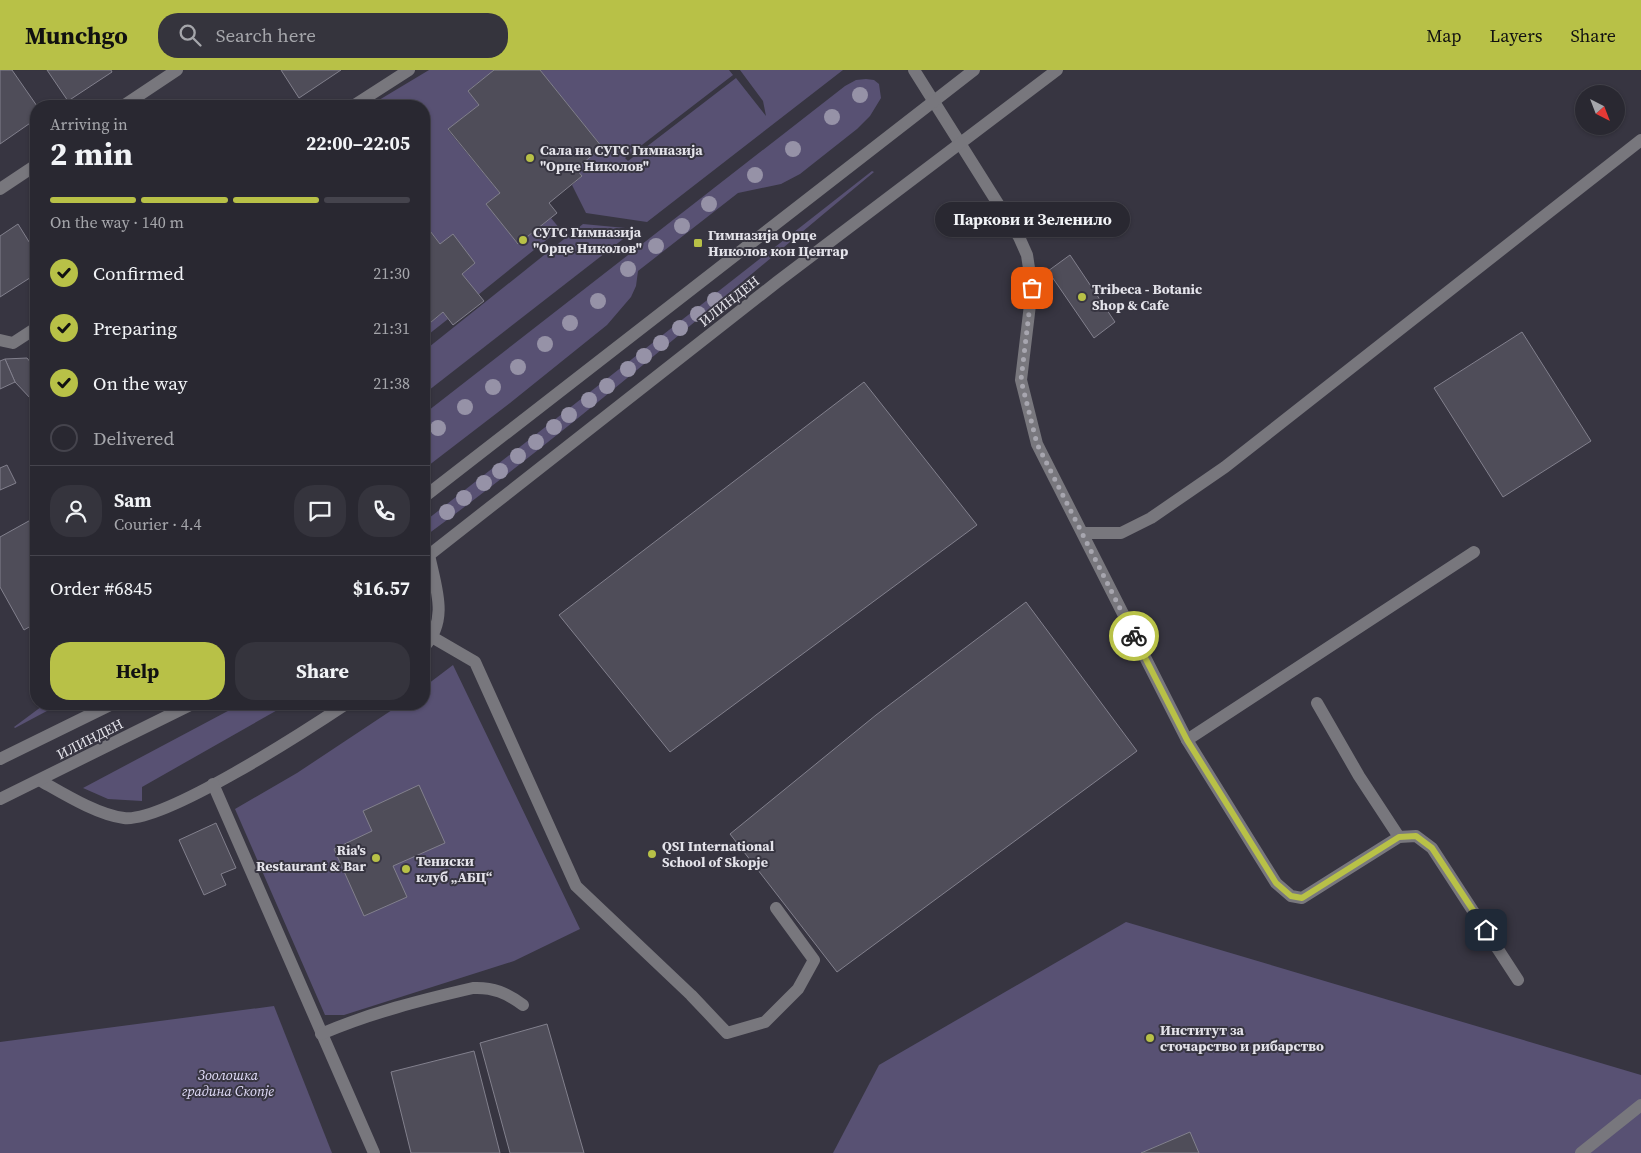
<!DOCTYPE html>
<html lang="en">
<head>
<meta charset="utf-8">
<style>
  body { margin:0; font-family:"Source Serif 4",serif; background:#35343d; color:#f1f3f6; height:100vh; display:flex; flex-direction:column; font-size:19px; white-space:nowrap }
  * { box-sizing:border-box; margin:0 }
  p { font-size:16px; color:#a5a6ab }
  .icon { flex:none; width:28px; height:28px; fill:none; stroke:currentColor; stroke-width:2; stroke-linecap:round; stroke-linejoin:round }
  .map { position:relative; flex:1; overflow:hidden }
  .side { position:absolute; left:30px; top:30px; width:400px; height:610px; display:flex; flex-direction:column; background:#292831; border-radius:20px; box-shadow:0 1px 4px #0004,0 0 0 1px #45444d }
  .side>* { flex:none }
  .needle { width:32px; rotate:138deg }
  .tools { position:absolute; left:1575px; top:15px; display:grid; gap:10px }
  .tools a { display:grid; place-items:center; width:50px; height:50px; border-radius:50%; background:#292831; box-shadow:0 1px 4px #0004,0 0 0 1px #45444d; font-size:25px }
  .pin { position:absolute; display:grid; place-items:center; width:42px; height:42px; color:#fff; margin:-21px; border-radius:10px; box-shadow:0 2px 8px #0006 }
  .courier { position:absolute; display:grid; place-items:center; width:50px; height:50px; margin:-25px; border:4px solid #b8c147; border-radius:50%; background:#fff; color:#222; box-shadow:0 1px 6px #0007 }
  .bubble { position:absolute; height:35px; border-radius:18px; background:#292831; box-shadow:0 1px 4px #0004,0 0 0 1px #45444d; font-size:16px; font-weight:700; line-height:35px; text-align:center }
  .head em { font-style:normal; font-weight:700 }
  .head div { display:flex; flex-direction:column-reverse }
  .head { display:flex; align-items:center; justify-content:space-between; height:85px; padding:0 20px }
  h1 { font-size:32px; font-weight:700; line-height:38px }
  .bar { display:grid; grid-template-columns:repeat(4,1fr); gap:8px 5px; align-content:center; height:60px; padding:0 20px }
  .bar i { height:6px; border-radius:4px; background:#45444d }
  .bar .current { background:#b8c147 }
  .bar p { grid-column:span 4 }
  .line { display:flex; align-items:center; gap:12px; padding:0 20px; border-top:1px solid #45444d }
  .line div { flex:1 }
  .round { display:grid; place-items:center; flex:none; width:52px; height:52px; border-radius:20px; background:#35343d }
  ol { padding:0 20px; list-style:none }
  li { display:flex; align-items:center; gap:15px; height:55px }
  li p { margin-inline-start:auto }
  li .icon { padding:5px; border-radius:50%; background:#b8c147; color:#111; stroke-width:4 }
  li:last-child { color:#a5a6ab }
  li i { width:28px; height:28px; border:2px solid #45444d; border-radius:50% }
  .cta { display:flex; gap:10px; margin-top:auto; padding:10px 20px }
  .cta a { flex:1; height:58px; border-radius:20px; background:#b8c147; color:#111; font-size:20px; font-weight:700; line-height:58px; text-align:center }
  .cta a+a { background:#35343d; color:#f1f3f6 }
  header { display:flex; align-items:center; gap:30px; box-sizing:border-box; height:70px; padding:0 25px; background:#b8c147; color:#111 }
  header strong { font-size:24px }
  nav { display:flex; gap:28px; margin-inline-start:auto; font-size:18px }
  .search { width:350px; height:45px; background:#35343d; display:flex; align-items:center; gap:12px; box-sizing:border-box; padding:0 18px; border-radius:20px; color:#a5a6ab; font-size:19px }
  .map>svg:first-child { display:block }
  .green { fill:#585173 }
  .building { fill:#4f4d59; stroke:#82808d }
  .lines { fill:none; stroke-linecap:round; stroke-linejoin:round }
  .minor { stroke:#78777d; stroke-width:12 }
  .tree { fill:#9692a7 }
  .done { stroke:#a7a6af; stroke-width:5; stroke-dasharray:0 9 }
  .route { stroke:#b8c147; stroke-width:6 }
  .poi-dot { fill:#b8c147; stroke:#373541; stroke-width:2 }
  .labels { text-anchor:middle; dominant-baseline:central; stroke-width:4; stroke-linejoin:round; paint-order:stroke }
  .poi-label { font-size:14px; font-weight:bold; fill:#e4e3ea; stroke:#373541; text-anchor:start }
  .street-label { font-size:14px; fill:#e4e3ea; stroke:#373541 }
  .park-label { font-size:14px; font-style:italic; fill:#e3defb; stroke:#373541 }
</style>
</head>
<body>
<header>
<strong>Munchgo</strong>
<div class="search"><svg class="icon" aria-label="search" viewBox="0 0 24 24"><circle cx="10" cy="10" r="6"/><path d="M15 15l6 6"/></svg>Search here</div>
<nav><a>Map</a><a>Layers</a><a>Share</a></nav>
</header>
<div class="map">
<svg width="1641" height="1083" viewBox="0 0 1641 1083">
  <rect width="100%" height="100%" fill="#373541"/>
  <g class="green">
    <path d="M429,0h65l-26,21 11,14 -31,25 52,63 -14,11 32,40 33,-26 9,11 -82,66 -16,-21 13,-11 -22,-28 -13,9 -16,-21v-117h-55z"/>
    <path d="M540,0h189l4,5 -108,83 3,3 108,-83 30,38 -3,-15 -23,-31h103l-196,152 -61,-9 -14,-28 10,-9 -6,-7 26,-22z"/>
    <path d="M866,9l8,1 5,4 2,14 -11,18 -13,13 -57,45 -19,10 -43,9 -100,78 -2,15 -5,11 -24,28 -97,78 -86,66v-55l421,-328 11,-6z"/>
    <path d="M872,101l2,1c-149,123 -294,251 -450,365v-15z"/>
    <path d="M583,154l53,5 -212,165v-43z"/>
    <path d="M443,242l5,7 -24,19v-10z"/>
    <path d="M453,595l127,264 -66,32 -170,54h-19l-90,-206 62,-36 104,-69h23v-17z"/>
    <path d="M45,634h15l-45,24 -1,-1z"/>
    <path d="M241,634h47l-146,83v14l-34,-2 -25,-11z"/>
    <path d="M1126,852l515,153v78h-808l46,-88z"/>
    <path d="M274,936l58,147h-332v-111z"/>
  </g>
  <g class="building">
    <path d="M0,0h12l25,36 -1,13 -36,25z"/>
    <path d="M47,0h64l1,2 -44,29z"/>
    <path d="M281,0h60l-42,28z"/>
    <path d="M494,0h46l62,77 -26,22 6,7 -33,27 8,10 -39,31 -32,-40 14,-11 -52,-64 31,-24 -11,-14z"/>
    <path d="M424,153l16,21 13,-10 22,29 -13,11 22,27 -31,24 -10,-13 -19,16z"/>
    <path d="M18,154l18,29v21l-36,23v-61z"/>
    <path d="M1070,185l45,67 -21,16 -46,-67z"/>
    <path d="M1522,262l69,109 -88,56 -69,-109z"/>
    <path d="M27,288l9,11v27l-4,4 -17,-18 -10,-23z"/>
    <path d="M5,289l10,23 -15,7v-28z"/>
    <path d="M864,312l113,143 -307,227 -111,-137z"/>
    <path d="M7,395l9,18 -16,7v-22z"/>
    <path d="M36,447v106l-12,7 -24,-43v-50z"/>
    <path d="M1026,532l111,149 -300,221 -107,-138 146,-119z"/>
    <path d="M419,715l26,58 -52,23 14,31 -43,19 -30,-67 38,-18 -9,-20z"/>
    <path d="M216,753l20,45 -15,6 5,11 -22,10 -25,-55z"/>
    <path d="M547,954l37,129h-74l-30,-110z"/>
    <path d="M474,981l26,102h-89l-20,-81z"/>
    <path d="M1190,1062l9,21h-58z"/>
  </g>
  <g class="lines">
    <g class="minor">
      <path d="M914,0l105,167 8,18 5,33 -11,92 16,64 150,296 89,143 15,13 11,2 97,-61 17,-1 16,12 86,132"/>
      <path d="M123,36l54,-36"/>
      <path d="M353,36l56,-36"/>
      <path d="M0,119l36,-24"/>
      <path d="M0,270l13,3 23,-15"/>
      <path d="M424,427l550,-427"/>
      <path d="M1084,463h37l30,-15 74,-51 416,-327"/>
      <path d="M424,489l353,-277 280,-212"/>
      <path d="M432,567l43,25 101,224 115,109 36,38 38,-11 33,-33 16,-29 -38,-52"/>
      <path d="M424,577c25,-27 12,-59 5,-92"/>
      <path d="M1317,633l42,73 40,61"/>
      <path d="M1187,670l287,-188"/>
      <path d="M0,689l112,-55"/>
      <path d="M41,711c23,13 57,34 83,37 40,5 183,-88 222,-114"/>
      <path d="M213,714l161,369"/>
      <path d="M0,729l192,-95"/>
      <path d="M321,964c49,-21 100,-34 152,-46 20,-1 34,5 50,17"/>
      <path d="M1581,1083l60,-48"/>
    </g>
  </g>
  <g class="tree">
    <circle cx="860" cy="25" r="8"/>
    <circle cx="832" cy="47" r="8"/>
    <circle cx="793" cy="79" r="8"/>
    <circle cx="755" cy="105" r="8"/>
    <circle cx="709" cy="134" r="8"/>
    <circle cx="682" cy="156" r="8"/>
    <circle cx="656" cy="176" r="8"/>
    <circle cx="628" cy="199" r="8"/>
    <circle cx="715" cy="230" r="8"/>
    <circle cx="598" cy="231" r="8"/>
    <circle cx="698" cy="244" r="8"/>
    <circle cx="570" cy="253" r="8"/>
    <circle cx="680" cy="258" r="8"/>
    <circle cx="661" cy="273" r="8"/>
    <circle cx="545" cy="274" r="8"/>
    <circle cx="644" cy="286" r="8"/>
    <circle cx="518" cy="297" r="8"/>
    <circle cx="628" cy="299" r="8"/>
    <circle cx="607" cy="316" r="8"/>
    <circle cx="493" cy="317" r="8"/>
    <circle cx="589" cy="330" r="8"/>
    <circle cx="465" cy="337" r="8"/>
    <circle cx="569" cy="345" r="8"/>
    <circle cx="554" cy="357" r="8"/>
    <circle cx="438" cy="358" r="8"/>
    <circle cx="536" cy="372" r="8"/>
    <circle cx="518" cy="386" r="8"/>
    <circle cx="500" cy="401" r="8"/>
    <circle cx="484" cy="413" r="8"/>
    <circle cx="464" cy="428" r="8"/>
    <circle cx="447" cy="442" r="8"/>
  </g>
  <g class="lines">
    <path class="done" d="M1032,218l-11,92 16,64 97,192"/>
    <path class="route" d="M1134,566l53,104 89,143 15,13 11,2 97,-61 17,-1 16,12 54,82"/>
  </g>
  <g class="poi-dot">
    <circle cx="530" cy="88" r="5"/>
    <circle cx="523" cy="170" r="5"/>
    <rect x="693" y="168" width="10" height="10" rx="2.5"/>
    <circle cx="1082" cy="227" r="5"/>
    <circle cx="652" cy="784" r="5"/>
    <circle cx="376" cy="788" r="5"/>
    <circle cx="406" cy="799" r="5"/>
    <circle cx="1150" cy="968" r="5"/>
  </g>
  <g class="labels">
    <g class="poi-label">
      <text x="540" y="80">Сала на СУГС Гимназија<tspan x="540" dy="16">"Орце Николов"</tspan></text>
      <text x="533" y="162">СУГС Гимназија<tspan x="533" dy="16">"Орце Николов"</tspan></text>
      <text x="708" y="165">Гимназија Орце<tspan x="708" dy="16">Николов кон Центар</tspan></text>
      <text x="1092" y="219">Tribeca - Botanic<tspan x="1092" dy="16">Shop &amp; Cafe</tspan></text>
      <text x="662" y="776">QSI International<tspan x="662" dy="16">School of Skopje</tspan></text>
      <text x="366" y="780" text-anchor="end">Ria's<tspan x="366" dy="16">Restaurant &amp; Bar</tspan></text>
      <text x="416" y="791">Тениски<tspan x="416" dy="16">клуб „АБЦ“</tspan></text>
      <text x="1160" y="960">Институт за<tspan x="1160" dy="16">сточарство и рибарство</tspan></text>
    </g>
    <g class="street-label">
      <text transform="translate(729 231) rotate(-38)">ИЛИНДЕН</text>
      <text transform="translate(90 669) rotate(-27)">ИЛИНДЕН</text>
    </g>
    <g class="park-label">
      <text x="228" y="1005">Зоолошка<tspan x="228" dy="16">градина Скопје</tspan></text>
    </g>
  </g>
</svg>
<div class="tools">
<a><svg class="needle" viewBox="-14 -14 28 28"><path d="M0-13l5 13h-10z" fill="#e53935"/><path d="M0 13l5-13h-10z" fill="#a5a6ab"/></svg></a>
</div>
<div class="pin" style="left:1032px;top:218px;background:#ea580c"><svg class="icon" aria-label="bag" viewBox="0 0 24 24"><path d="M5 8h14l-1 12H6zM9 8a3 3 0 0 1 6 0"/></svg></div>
<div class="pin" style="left:1486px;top:860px;background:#1f2937"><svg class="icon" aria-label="home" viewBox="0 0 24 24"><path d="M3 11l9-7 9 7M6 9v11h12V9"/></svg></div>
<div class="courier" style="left:1134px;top:566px"><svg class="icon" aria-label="bike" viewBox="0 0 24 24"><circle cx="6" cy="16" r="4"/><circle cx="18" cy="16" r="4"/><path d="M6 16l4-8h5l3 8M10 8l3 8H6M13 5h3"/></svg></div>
<div class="bubble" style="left:935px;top:132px;width:195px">Паркови и Зеленило</div>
<section class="side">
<div class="head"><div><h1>2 min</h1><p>Arriving in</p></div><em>22:00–22:05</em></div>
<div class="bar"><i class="current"></i><i class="current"></i><i class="current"></i><i></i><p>On the way · 140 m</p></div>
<ol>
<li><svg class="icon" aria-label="check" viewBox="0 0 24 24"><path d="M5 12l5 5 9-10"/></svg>Confirmed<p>21:30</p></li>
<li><svg class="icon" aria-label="check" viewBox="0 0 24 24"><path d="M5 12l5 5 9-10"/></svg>Preparing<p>21:31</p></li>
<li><svg class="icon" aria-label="check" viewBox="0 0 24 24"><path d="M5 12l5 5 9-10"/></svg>On the way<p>21:38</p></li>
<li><i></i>Delivered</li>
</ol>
<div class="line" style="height:90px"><a class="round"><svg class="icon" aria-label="person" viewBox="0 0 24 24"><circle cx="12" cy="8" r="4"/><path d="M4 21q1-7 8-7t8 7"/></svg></a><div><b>Sam</b><p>Courier · 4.4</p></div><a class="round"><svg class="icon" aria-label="chat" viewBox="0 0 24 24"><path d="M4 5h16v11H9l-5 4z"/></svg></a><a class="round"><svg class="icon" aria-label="phone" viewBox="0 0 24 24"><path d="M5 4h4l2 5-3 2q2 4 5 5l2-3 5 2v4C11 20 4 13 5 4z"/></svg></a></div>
<div class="line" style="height:65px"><div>Order #6845</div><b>$16.57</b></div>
<div class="cta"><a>Help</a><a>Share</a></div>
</section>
</div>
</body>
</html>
